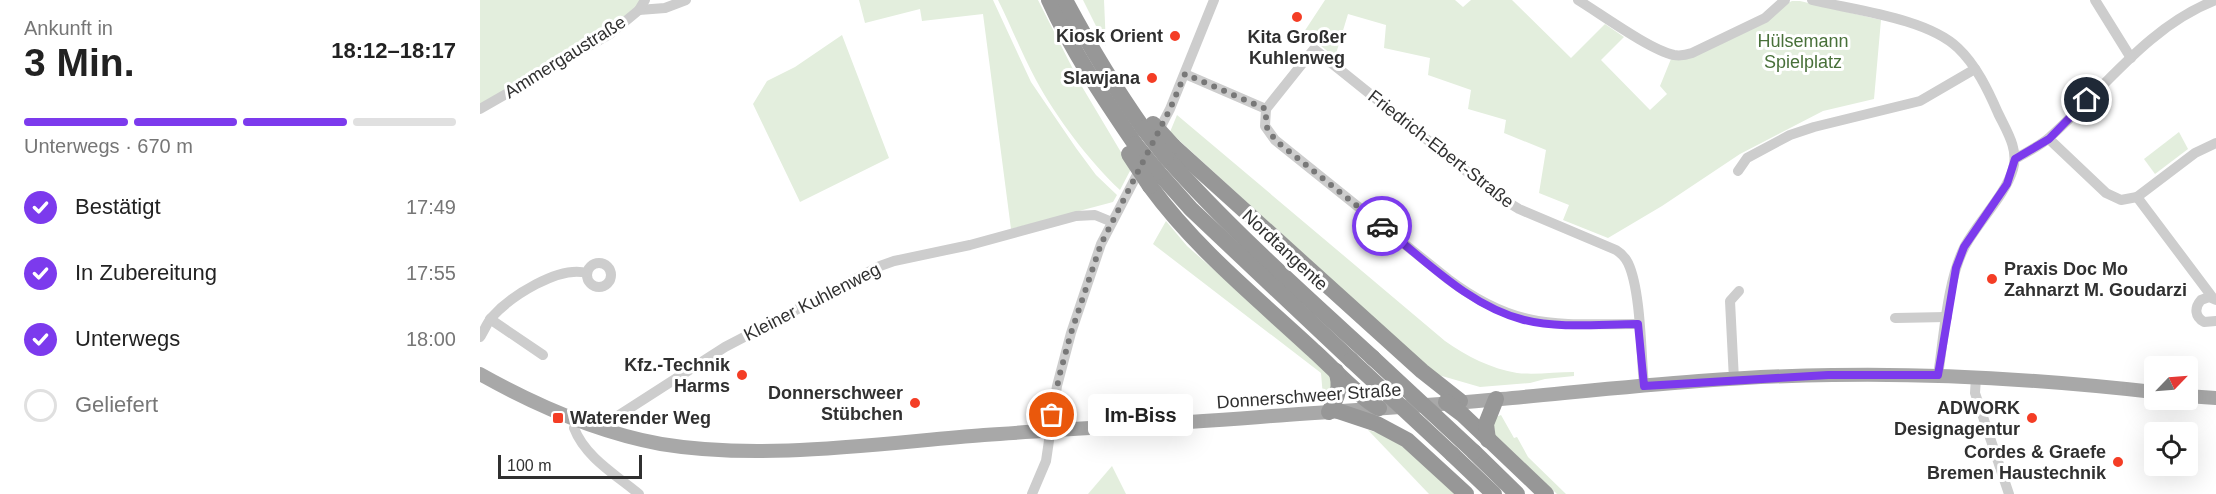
<!DOCTYPE html>
<html lang="de">
<head>
<meta charset="utf-8">
<style>
  body { margin:0; font-family:Arial,sans-serif; background:#f6f6f6; color:#222; height:100vh; display:flex; flex-direction:column; font-size:22px; white-space:nowrap }
  * { box-sizing:border-box; margin:0 }
  p { font-size:20px; color:#767676 }
  .icon { flex:none; width:33px; height:33px; fill:none; stroke:currentColor; stroke-width:2; stroke-linecap:round; stroke-linejoin:round }
  .map { position:relative; flex:1; overflow:hidden }
  .sheet { display:flex; flex-direction:column; background:#fff; width:480px }
  .sheet>* { flex:none }
  .needle { width:39px; rotate:65deg }
  .controls { position:absolute; left:1664px; top:356px; display:grid; gap:12px }
  .controls a { display:grid; place-items:center; width:54px; height:54px; border-radius:6px; background:#fff; box-shadow:0 6px 24px #0002; font-size:30px }
  .scale { position:absolute; left:18px; bottom:15px; width:144px; box-sizing:border-box; padding-left:6px; border:3px solid #303030; border-top:0; font-size:16px; line-height:21px; white-space:nowrap; color:#303030; -webkit-text-stroke:4px #fff; paint-order:stroke }
  .pin { position:absolute; display:grid; place-items:center; width:51px; height:51px; color:#fff; margin:-26px; border:3px solid #fff; border-radius:50%; box-shadow:0 2px 6px #0007 }
  .courier { position:absolute; display:grid; place-items:center; width:60px; height:60px; margin:-30px; border:4px solid #7c3aed; border-radius:50%; background:#fff; color:#222; box-shadow:0 2px 8px #0007 }
  .bubble { position:absolute; height:42px; border-radius:6px; background:#fff; box-shadow:0 6px 24px #0002; font-size:20px; font-weight:600; line-height:42px; text-align:center }
  .summary em { font-style:normal; font-weight:600 }
  .summary div { display:flex; flex-direction:column-reverse }
  .summary { display:flex; align-items:center; justify-content:space-between; height:102px; padding:0 24px }
  h1 { font-size:39px; font-weight:600; line-height:45px }
  .bar { display:grid; grid-template-columns:repeat(4,1fr); gap:9px 6px; align-content:center; height:72px; padding:0 24px }
  .bar i { height:8px; border-radius:4px; background:#e0e0e0 }
  .bar .active { background:#7c3aed }
  .bar p { grid-column:span 4 }
  ol { padding:0 24px; list-style:none }
  li { display:flex; align-items:center; gap:18px; height:66px }
  li p { margin-inline-start:auto }
  li .icon { padding:6px; border-radius:50%; background:#7c3aed; color:#fff; stroke-width:4 }
  li:last-child { color:#767676 }
  li i { width:33px; height:33px; border:3px solid #e0e0e0; border-radius:50% }
  main { display:flex; flex:1; min-height:0 }
  .map>svg:first-child { display:block }
  .green { fill:#e3eedd }
  .lines { fill:none; stroke-linecap:round; stroke-linejoin:round }
  .minor { stroke:#cdcdcd; stroke-width:10 }
  .major { stroke:#a8a8a8; stroke-width:14 }
  .highway { stroke:#979797; stroke-width:16 }
  .highway-bridge { stroke:#979797; stroke-width:16 }
  .done { stroke:#787878; stroke-width:6; stroke-dasharray:0 10.8 }
  .route { stroke:#7c3aed; stroke-width:8 }
  .poi-dot { fill:#f43d25; stroke:#fff; stroke-width:2 }
  .labels { text-anchor:middle; dominant-baseline:central; stroke-width:6; stroke-linejoin:round; paint-order:stroke }
  .poi-label { font-size:18px; font-weight:bold; fill:#303030; stroke:#fff; text-anchor:end }
  .park-label { font-size:18px; fill:#487039; stroke:#fff }
  .street-label { font-size:18px; fill:#303030; stroke:#fff }
</style>
</head>
<body>
<main>
<section class="sheet">
<div class="summary"><div><h1>3 Min.</h1><p>Ankunft in</p></div><em>18:12–18:17</em></div>
<div class="bar"><i class="active"></i><i class="active"></i><i class="active"></i><i></i><p>Unterwegs · 670 m</p></div>
<ol>
<li><svg class="icon" aria-label="check" viewBox="0 0 24 24"><path d="M5 12l5 5 9-10"/></svg>Bestätigt<p>17:49</p></li>
<li><svg class="icon" aria-label="check" viewBox="0 0 24 24"><path d="M5 12l5 5 9-10"/></svg>In Zubereitung<p>17:55</p></li>
<li><svg class="icon" aria-label="check" viewBox="0 0 24 24"><path d="M5 12l5 5 9-10"/></svg>Unterwegs<p>18:00</p></li>
<li><i></i>Geliefert</li>
</ol>
</section>
<div class="map">
<svg width="1736" height="494" viewBox="0 0 1736 494">
  <rect width="100%" height="100%" fill="#fff"/>
  <g class="green">
    <path d="M0,0h162l-5,8 -28,24 -129,73z"/>
    <path d="M379,0h134l38,82 45,66 20,27 21,20 -4,7 -102,27 -28,-215 -61,7 -2,-12 -55,14z"/>
    <path d="M518,0h40l43,85 50,84 -11,21c-31,-29 -64,-73 -84,-110 -14,-26 -25,-54 -38,-80z"/>
    <path d="M603,0h21l2,46z"/>
    <path d="M845,0h130l8,7 8,-7h41l59,58 34,-34 19,13 -23,23 49,50 17,-16 -7,-8 11,-27 121,-58h8l81,19 -7,79 -51,12 -83,43 -78,52 -54,32 -45,-18 6,-15 -30,-12 7,-43 -42,-17 2,-13 -38,-11 3,-19 -43,-15 2,-17 -46,-10 2,-23 -38,-11 -13,43 -19,-15h-6l-8,-7z"/>
    <path d="M362,35l47,123 -89,44 -47,-98 14,-23 28,-14z"/>
    <path d="M697,115l268,226c21,15 47,28 72,32 18,2 39,-1 57,-1v4l-29,3 -15,4 -50,4 -45,-13 -265,-242z"/>
    <path d="M1699,132l9,17 -33,25 -11,-15z"/>
    <path d="M686,221l21,25 123,108 26,30 -7,12 -6,1 -2,-24 -168,-129z"/>
    <path d="M1021,415l13,23 3,-1 11,20 38,37h-9l-62,-59 -2,-17z"/>
    <path d="M888,430l17,5 14,6 56,53h-26z"/>
    <path d="M632,466l14,28h-38z"/>
  </g>
  <g class="lines">
    <g class="minor">
      <path d="M1098,0c23,14 72,50 96,55 6,1 12,0 18,-2l73,-35 20,-18"/>
      <path d="M1332,0c41,10 115,18 146,48 18,17 30,42 40,65 8,17 21,36 15,56 -7,25 -35,53 -48,77 -18,34 -21,91 -27,129"/>
      <path d="M1615,0l36,58"/>
      <path d="M159,10l26,-2 21,-8"/>
      <path d="M705,74l81,35 -1,17 10,14 173,139c69,52 109,45 190,45"/>
      <path d="M0,109l130,-75 29,-24 6,-10"/>
      <path d="M786,109l48,-60 182,146 23,14 97,41c5,3 9,7 12,13 13,27 13,92 16,123"/>
      <path d="M677,134l13,-25 44,-109"/>
      <path d="M1569,139l57,54 15,7 16,-3 58,-44 21,-10"/>
      <path d="M1535,159c12,-7 25,-13 35,-22 53,-47 98,-111 166,-137"/>
      <path d="M1258,171l9,-13 43,-23 24,-8 106,-26 55,-32"/>
      <path d="M1657,197l76,101"/>
      <circle cx="119" cy="275" r="12"/>
      <path d="M1736,300l-7,-3 -8,3c-7,8 -6,17 3,22l12,-1"/>
      <path d="M1415,318l52,-1"/>
      <path d="M10,319l53,36"/>
      <path d="M0,337c4,-6 7,-14 12,-20 19,-21 67,-52 95,-44"/>
      <path d="M1496,377l-1,16 34,101"/>
      <path d="M1254,380l-4,-79 9,-10"/>
      <path d="M97,421l-3,7c11,29 42,47 65,66"/>
      <path d="M127,431l6,-12 112,-72 155,-81 14,-5 76,-16 106,-29 19,-1 17,7"/>
      <path d="M552,494l14,-33 11,-75 14,-53 30,-89 40,-77"/>
    </g>
    <g class="major">
      <path d="M0,374c57,32 117,58 181,70 102,17 220,-1 323,-9 96,-7 192,-11 288,-19 76,-6 153,-10 229,-17 110,-10 220,-23 331,-24 107,-2 215,5 322,17"/>
      <path d="M1707,396l29,2"/>
    </g>
    <g class="highway">
      <path d="M569,0c23,51 54,97 86,144"/>
      <path d="M585,0c24,45 49,87 78,128"/>
      <path d="M693,146l249,225 38,30"/>
      <path d="M686,157c64,72 136,136 207,201"/>
      <path d="M678,172l33,37 160,151"/>
      <path d="M670,186c46,63 107,112 164,165 17,15 46,47 65,57"/>
      <path d="M966,402l16,12 84,80"/>
      <path d="M858,411l39,13 30,16 59,54"/>
      <path d="M849,412c8,-14 13,-25 7,-41"/>
      <path d="M1008,440l-2,-16 10,-25"/>
      <path d="M994,452l43,42"/>
      <path d="M972,454l42,40"/>
    </g>
    <g class="highway-bridge">
      <path d="M673,124l20,22"/>
      <path d="M663,128l23,29"/>
      <path d="M655,144l23,28"/>
      <path d="M649,154l21,32"/>
      <path d="M893,358l101,94"/>
      <path d="M871,360l101,94"/>
    </g>
  </g>
  <g class="lines">
    <path class="done" d="M572,415l7,-38 12,-44 30,-89 69,-135 15,-35 81,35v17l9,14 107,86"/>
    <path class="route" d="M902,226c43,34 87,80 142,94 36,9 77,4 114,4l6,62 184,-11h110l18,-107 8,-21 43,-63 8,-25 34,-20 38,-39"/>
  </g>
  <g class="poi-dot">
    <circle cx="817" cy="17" r="6"/>
    <circle cx="695" cy="36" r="6"/>
    <circle cx="672" cy="78" r="6"/>
    <circle cx="1512" cy="279" r="6"/>
    <circle cx="262" cy="375" r="6"/>
    <circle cx="435" cy="403" r="6"/>
    <rect x="72" y="412" width="12" height="12" rx="3"/>
    <circle cx="1552" cy="418" r="6"/>
    <circle cx="1638" cy="462" r="6"/>
  </g>
  <g class="labels">
    <g class="poi-label">
      <text x="683" y="36">Kiosk Orient</text>
      <text x="817" y="37" text-anchor="middle">Kita Großer<tspan x="817" dy="21">Kuhlenweg</tspan></text>
      <text x="660" y="78">Slawjana</text>
      <text x="1524" y="269" text-anchor="start">Praxis Doc Mo<tspan x="1524" dy="21">Zahnarzt M. Goudarzi</tspan></text>
      <text x="250" y="365">Kfz.-Technik<tspan x="250" dy="21">Harms</tspan></text>
      <text x="423" y="393">Donnerschweer<tspan x="423" dy="21">Stübchen</tspan></text>
      <text x="1540" y="408">ADWORK<tspan x="1540" dy="21">Designagentur</tspan></text>
      <text x="90" y="418" text-anchor="start">Waterender Weg</text>
      <text x="1626" y="452">Cordes &amp; Graefe<tspan x="1626" dy="21">Bremen Haustechnik</tspan></text>
    </g>
    <g class="park-label">
      <text x="1323" y="41">Hülsemann<tspan x="1323" dy="21">Spielplatz</tspan></text>
    </g>
    <g class="street-label">
      <text transform="translate(85 57) rotate(-32)">Ammergaustraße</text>
      <text transform="translate(961 149) rotate(38)">Friedrich-Ebert-Straße</text>
      <text transform="translate(805 250) rotate(43)">Nordtangente</text>
      <text transform="translate(332 302) rotate(-27)">Kleiner Kuhlenweg</text>
      <text transform="translate(829 396) rotate(-4)">Donnerschweer Straße</text>
    </g>
  </g>
</svg>
<div class="controls">
<a><svg class="needle" viewBox="-14 -14 28 28"><path d="M0-13l5 13h-10z" fill="#e53935"/><path d="M0 13l5-13h-10z" fill="#767676"/></svg></a>
<a><svg class="icon" aria-label="locate" viewBox="0 0 24 24"><circle cx="12" cy="12" r="6"/><path d="M12 2v4M12 18v4M2 12h4M18 12h4"/></svg></a>
</div>
<div class="scale">100 m</div>
<div class="pin" style="left:572px;top:415px;background:#ea580c"><svg class="icon" aria-label="bag" viewBox="0 0 24 24"><path d="M5 8h14l-1 12H6zM9 8a3 3 0 0 1 6 0"/></svg></div>
<div class="pin" style="left:1607px;top:100px;background:#1f2937"><svg class="icon" aria-label="home" viewBox="0 0 24 24"><path d="M3 11l9-7 9 7M6 9v11h12V9"/></svg></div>
<div class="courier" style="left:902px;top:226px"><svg class="icon" aria-label="car" viewBox="0 0 24 24"><path d="M5 17H2v-5l4-1 3-4h7l3 4 3 1v5h-3M9 17h6M6 11h13"/><circle cx="7" cy="17" r="2"/><circle cx="17" cy="17" r="2"/></svg></div>
<div class="bubble" style="left:608px;top:394px;width:105px">Im-Biss</div>
</div>
</main>
</body>
</html>
